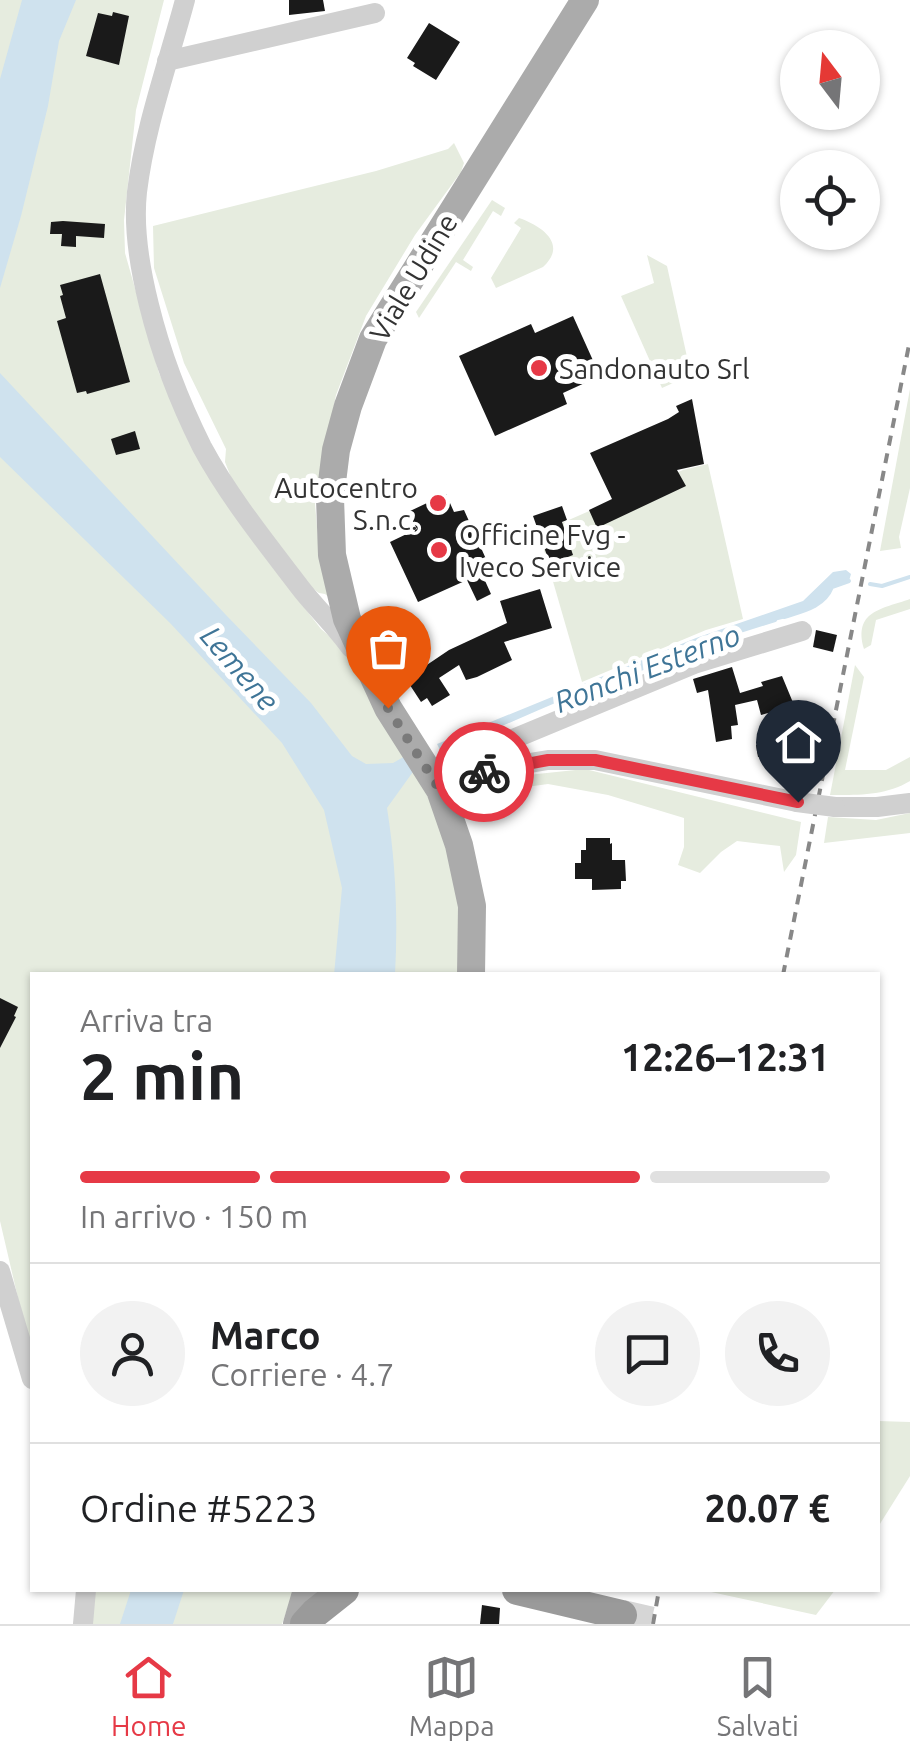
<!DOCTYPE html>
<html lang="it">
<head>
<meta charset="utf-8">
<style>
  body { margin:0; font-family:Ubuntu,sans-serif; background:#f2f2f2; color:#202124; height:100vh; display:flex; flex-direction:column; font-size:38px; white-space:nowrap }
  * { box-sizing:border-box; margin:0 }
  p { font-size:32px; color:#757577 }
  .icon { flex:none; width:55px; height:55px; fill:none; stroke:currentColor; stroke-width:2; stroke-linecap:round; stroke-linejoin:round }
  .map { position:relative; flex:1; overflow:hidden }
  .side { position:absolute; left:30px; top:972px; width:850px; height:620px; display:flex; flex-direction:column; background:#fff; border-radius:0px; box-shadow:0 2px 8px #0004 }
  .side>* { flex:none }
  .needle { width:65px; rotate:344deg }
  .tools { position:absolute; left:780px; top:30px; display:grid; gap:20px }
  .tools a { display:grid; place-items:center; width:100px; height:100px; border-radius:50%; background:#fff; box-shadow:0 2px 8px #0004; font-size:50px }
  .pin { position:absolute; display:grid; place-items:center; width:85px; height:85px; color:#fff; margin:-102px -42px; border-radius:50% 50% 50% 0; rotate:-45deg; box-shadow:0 0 10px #0007 }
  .pin .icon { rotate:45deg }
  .courier { position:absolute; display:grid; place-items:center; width:100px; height:100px; margin:-50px; border:8px solid #e63946; border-radius:50%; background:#fff; color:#222; box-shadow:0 2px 12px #0007 }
  .overview em { font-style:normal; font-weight:600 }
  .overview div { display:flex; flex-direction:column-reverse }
  .overview { display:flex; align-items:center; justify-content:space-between; height:170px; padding:0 50px }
  h1 { font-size:65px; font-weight:600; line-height:75px }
  .bar { display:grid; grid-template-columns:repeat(4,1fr); gap:15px 10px; align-content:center; height:120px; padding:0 50px }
  .bar i { height:12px; border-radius:8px; background:#e0e0e0 }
  .bar .current { background:#e63946 }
  .bar p { grid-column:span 4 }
  .line { display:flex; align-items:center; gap:25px; padding:0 50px; border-top:2px solid #e0e0e0 }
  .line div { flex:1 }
  .round { display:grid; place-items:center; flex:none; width:105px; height:105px; border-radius:52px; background:#f2f2f2 }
  .tabs { display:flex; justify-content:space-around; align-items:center; height:140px; border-top:2px solid #e0e0e0; background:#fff; font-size:28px; color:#757577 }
  .tabs a { display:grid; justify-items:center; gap:5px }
  .tabs .current { color:#e63946 }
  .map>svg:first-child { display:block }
  .green { fill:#e6ecdf }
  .water { fill:#cfe2ee }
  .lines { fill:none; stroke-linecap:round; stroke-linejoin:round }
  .stream { stroke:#cfe2ee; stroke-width:4 }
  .building { fill:#1a1a1a }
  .highway-tunnel { stroke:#d6d6d6; stroke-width:30; stroke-dasharray:30 15; stroke-linecap:butt }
  .minor { stroke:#d0d0d0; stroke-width:20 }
  .major { stroke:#ababab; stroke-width:28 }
  .highway { stroke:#9a9a9a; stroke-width:30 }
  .rail { stroke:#888; stroke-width:4; stroke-dasharray:10 8; stroke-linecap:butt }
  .minor-bridge { stroke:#d0d0d0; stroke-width:20 }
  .done { stroke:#7a7a7a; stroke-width:10; stroke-dasharray:0 18 }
  .route { stroke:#e63946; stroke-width:12 }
  .poi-dot { fill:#e63946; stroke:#fff; stroke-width:4 }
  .labels { text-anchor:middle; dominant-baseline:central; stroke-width:10; stroke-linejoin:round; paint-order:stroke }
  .street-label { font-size:28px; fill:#333; stroke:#fff }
  .poi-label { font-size:28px; fill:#333; stroke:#fff; text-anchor:start }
  .water-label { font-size:30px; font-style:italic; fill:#3f7597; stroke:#fff }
</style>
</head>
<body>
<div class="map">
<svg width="910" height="1624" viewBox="0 0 910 1624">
  <rect width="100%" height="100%" fill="#fff"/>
  <g class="green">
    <path d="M0,0h164l-28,110 -12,110 1,33 34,120 31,66 74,117 57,73 28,24 66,116 16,35 18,50 9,44 2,77h-428v383l-32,-137z"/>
    <path d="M454,143l10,20 -3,9 -46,63 -49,81 -30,79 -21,109 4,46 12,49 -6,-5 -6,-1 -23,-17 -60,-86 -11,-28 1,-13 -42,-86 -30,-95 -1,-42 223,-55 72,-22z"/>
    <path d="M492,200l13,8 -4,8 -8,-5 -30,49 10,7 -2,4 -15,-9 -37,56 -3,-6z"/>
    <path d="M519,218c23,8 49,26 24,49l-47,21 -5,-10 30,-50 -7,-5z"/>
    <path d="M647,255l20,11 24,109 -29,13 -41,-92 33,-13z"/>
    <path d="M910,389v99l-11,49 2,11 -21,3z"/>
    <path d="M708,464l35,155 -37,11 -124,52 -43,-149 144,-63z"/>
    <path d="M910,599v10l-34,11 -5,25 -7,4c-11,-38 18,-40 46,-50z"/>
    <path d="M855,665l9,12 -19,93h41l24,-13v24c-25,15 -52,14 -80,14z"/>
    <path d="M585,769l216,53 -5,33 -12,17 -4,-26 -43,-5 -16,11 -21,21 -22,-8 6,-18v-29l-76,-23 -60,-11 -57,8 -12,5 -1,-10 40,-11z"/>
    <path d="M910,813v20l-86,10 4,-26 48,3z"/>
    <path d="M878,1421l32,1v54l-32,51z"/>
    <path d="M90,1590h204l-12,34h-192z"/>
    <path d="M702,1590h133l-19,25z"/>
  </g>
  <g class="water">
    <path d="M22,0h54l-17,41 -11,65 -27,110 -21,72v-209z"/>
    <path d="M0,373l226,242 85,88 41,53 14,8 27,-1 14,-8 8,14 -28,39c9,56 11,111 8,167h-61l8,-87 -18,-78 -42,-67 -112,-120 -170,-166z"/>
    <path d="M846,570l5,4 -2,7 -16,6c-12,27 -53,31 -79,40 -107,33 -210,82 -313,125l-4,-8 259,-106 107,-37 30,-29z"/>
    <path d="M131,1590h53l-11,34h-53z"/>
  </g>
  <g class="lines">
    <g class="stream">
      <path d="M870,584l12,2 28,-9"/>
      <path d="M784,617c19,-6 40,-10 48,-30l17,-6"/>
      <path d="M583,692l141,-56 51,-16"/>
    </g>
  </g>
  <g class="building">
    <path d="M289,0h34l2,11 -36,4z"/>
    <path d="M113,12l16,4 -10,49 -33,-9 12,-43 14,3z"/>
    <path d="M429,23l31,19 -24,38 -23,-14 2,-3 -8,-5z"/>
    <path d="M63,221l42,3 -1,14 -28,-2v11l-15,-1 1,-12h-12l1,-12z"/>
    <path d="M100,274l30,108 -43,12 -1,-3 -9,2 -20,-72 9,-3 -6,-22 3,-1 -3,-10z"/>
    <path d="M573,316l27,60 -37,17 4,11 -72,32 -36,-80 72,-32 4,9z"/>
    <path d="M692,399l12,65 -27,6 9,16 -89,42 -8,-18 23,-11 -22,-46 78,-34 11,-7 -3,-6z"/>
    <path d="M135,431l5,18 -24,6 -5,-16z"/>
    <path d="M446,494l8,18 10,-2 22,49 -9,4 14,31 -14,7 -10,-21 -49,22 -28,-60 27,-13 -9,-17z"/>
    <path d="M562,506l5,14 -5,2 11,33 -23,9 -17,-48z"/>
    <path d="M540,589l12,39 -48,14 8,18 -35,17 -11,3 -7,-15 -20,13 11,17 -18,11 -5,-8 -6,4 -15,-23 43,-29 58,-27 -7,-22z"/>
    <path d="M816,630l21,5 -4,17 -20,-5z"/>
    <path d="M732,667l8,26 23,-7 -2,-4 21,-6 12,29 -15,5v23l22,1v23l-24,-1v-2l-19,3 -2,-12 11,-2 1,-30 -7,2 -4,-15 -22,5 3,20 -7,1 1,13 -16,3 -8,-52 -11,3 -4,-14z"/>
    <path d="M586,838h24v6l2,-1v17h13l1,21h-5v8l-29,1v-11h-17v-16h6v-13h5z"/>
    <path d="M0,998l18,9 -4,9 2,1 -16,31z"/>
    <path d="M482,1605l18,3 -1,16h-19z"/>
  </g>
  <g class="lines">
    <path class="highway-tunnel" d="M622,1615l40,9"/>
    <g class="minor">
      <path d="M185,0c-17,64 -40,126 -48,192 -4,36 3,77 12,113 12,49 30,96 53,142 27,50 65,97 100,143 16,20 34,37 49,58"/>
      <path d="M167,61l208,-48"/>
      <path d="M429,770l19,-4 246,-102 108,-33"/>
      <path d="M440,790l26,-13 27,-8 55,-9h47l202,42"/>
      <path d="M835,807h42l33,-4"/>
      <path d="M0,1271l32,108"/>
      <path d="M83,1624l3,-34"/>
    </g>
    <g class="major">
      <path d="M471,975l1,-69 -13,-61 -19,-55 -52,-82 -41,-89 -15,-64 -2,-57 6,-48 12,-44 25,-67 212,-339"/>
      <path d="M297,1624l10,-34"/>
    </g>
    <g class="highway">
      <path d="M517,1590l105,25"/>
      <path d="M305,1624l10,-11 29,-23"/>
    </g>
    <g class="rail">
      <path d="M783,975l127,-635"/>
      <path d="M653,1624l6,-34"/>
    </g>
    <path class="minor-bridge" d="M797,802l38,5"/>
  </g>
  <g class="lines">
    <path class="done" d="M388,708l52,82 26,-13 18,-5"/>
    <path class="route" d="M484,772l64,-12h47l203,42"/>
  </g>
  <g class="poi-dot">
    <circle cx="539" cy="368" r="10"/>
    <circle cx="438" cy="503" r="10"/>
    <circle cx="439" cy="550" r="10"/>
  </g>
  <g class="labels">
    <g class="street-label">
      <text transform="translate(413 277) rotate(-59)">Viale Udine</text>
    </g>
    <g class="poi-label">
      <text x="559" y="368">Sandonauto Srl</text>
      <text x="418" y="487" text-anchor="end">Autocentro<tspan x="418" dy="32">S.n.c.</tspan></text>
      <text x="459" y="534">Officine Fvg -<tspan x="459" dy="32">Iveco Service</tspan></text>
    </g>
    <g class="water-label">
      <text transform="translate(240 668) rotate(49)">Lemene</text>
      <text transform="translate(647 668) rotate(-21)">Ronchi Esterno</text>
    </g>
  </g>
</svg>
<div class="tools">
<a><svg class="needle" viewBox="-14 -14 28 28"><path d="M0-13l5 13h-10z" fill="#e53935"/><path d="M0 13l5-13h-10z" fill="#757577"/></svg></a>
<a><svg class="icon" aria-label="locate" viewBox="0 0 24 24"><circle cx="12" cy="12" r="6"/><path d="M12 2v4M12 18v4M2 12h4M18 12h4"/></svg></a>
</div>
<div class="pin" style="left:388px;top:708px;background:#ea580c"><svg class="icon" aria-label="bag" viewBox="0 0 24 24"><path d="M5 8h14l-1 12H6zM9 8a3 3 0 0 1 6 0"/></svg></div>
<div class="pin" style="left:798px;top:802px;background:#1f2937"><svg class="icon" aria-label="home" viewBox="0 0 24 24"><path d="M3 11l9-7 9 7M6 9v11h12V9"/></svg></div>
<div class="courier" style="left:484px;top:772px"><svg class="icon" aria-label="bike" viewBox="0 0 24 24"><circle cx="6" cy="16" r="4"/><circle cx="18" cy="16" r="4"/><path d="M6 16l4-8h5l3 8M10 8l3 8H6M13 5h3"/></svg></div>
<section class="side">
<div class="overview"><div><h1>2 min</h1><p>Arriva tra</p></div><em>12:26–12:31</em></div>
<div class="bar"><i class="current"></i><i class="current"></i><i class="current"></i><i></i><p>In arrivo · 150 m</p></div>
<div class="line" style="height:180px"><a class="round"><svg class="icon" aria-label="person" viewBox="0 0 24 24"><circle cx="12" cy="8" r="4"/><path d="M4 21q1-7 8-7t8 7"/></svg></a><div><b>Marco</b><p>Corriere · 4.7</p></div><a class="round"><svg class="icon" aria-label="chat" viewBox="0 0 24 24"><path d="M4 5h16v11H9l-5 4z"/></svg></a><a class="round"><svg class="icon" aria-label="phone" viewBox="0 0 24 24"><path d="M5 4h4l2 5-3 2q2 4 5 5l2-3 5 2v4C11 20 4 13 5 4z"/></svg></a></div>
<div class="line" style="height:130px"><div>Ordine #5223</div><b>20.07 €</b></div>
</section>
</div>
<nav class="tabs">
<a class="current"><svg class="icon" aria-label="home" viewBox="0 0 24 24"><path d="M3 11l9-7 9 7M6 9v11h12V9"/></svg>Home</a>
<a><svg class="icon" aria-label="map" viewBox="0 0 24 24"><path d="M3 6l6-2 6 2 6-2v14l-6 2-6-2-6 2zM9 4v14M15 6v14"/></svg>Mappa</a>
<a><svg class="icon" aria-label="saved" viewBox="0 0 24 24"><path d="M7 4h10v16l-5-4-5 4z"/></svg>Salvati</a>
</nav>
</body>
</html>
